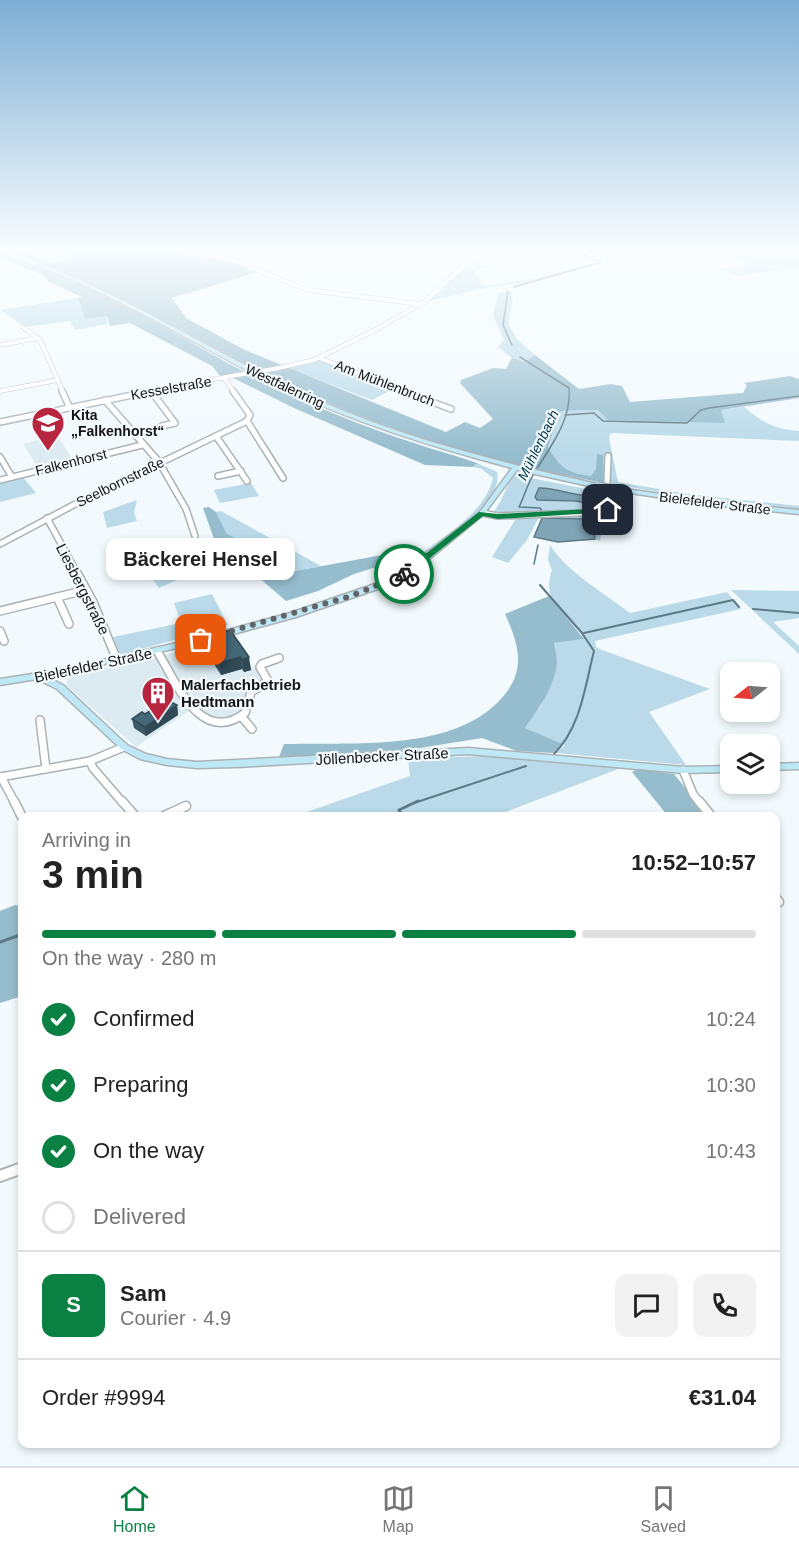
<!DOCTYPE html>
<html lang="en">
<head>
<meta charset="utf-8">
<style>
  body { margin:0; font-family:Helvetica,sans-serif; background:#f2f2f2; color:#222; height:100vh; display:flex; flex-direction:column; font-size:22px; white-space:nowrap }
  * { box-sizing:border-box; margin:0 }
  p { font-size:20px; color:#767676 }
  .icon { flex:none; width:33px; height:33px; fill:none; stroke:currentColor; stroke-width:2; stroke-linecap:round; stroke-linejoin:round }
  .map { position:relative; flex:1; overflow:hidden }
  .panel { position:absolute; left:18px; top:812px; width:762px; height:636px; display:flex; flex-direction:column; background:#fff; border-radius:12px; box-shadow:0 3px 9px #0003 }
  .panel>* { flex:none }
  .needle { width:39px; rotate:253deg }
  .buttons { position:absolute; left:720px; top:662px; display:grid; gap:12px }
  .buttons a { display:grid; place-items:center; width:60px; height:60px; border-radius:12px; background:#fff; box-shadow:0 3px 9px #0003; font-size:30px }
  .pin { position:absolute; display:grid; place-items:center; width:51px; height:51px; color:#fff; margin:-26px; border-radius:12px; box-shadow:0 3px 9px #0006 }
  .courier { position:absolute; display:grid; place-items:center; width:60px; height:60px; margin:-30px; border:4px solid #0b8043; border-radius:50%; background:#fff; color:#222; box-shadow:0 2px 8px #0007 }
  .bubble { position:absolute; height:42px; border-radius:12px; background:#fff; box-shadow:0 3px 9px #0003; font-size:20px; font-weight:800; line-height:42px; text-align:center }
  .headline em { font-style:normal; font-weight:800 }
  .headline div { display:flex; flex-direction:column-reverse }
  .headline { display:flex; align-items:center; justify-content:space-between; height:102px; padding:0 24px }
  h1 { font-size:39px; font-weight:800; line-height:45px }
  .bar { display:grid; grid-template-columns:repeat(4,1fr); gap:9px 6px; align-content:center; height:72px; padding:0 24px }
  .bar i { height:8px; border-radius:4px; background:#e0e0e0 }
  .bar .selected { background:#0b8043 }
  .bar p { grid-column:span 4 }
  .line { display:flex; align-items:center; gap:15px; padding:0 24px; border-top:2px solid #e0e0e0 }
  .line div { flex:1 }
  .round { display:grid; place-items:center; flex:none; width:63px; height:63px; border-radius:12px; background:#f2f2f2 }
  ol { padding:0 24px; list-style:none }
  li { display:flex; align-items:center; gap:18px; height:66px }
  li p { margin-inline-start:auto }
  li .icon { padding:6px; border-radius:50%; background:#0b8043; color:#fff; stroke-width:4 }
  li:last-child { color:#767676 }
  li i { width:33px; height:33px; border:3px solid #e0e0e0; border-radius:50% }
  .tabs { display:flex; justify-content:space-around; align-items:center; height:84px; border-top:2px solid #e0e0e0; background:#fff; font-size:16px; color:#767676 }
  .tabs a { display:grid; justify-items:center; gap:3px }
  .tabs .selected { color:#0b8043 }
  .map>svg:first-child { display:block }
  .built { fill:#dcebf2 }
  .green { fill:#badae9 }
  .forest { fill:#96bdce }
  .water { fill:#7fa5b6; stroke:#5e7a86; stroke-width:1.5 }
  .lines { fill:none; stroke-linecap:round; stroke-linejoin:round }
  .stream-far2 { stroke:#5e7a86; stroke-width:1.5 }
  .stream-far1 { stroke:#5e7a86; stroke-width:2 }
  .stream { stroke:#5e7a86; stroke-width:3 }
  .street-far4-casing { stroke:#aab2b5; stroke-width:5 }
  .street-far3-casing { stroke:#aab2b5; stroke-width:8 }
  .street-far2-casing { stroke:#aab2b5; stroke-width:10 }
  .street-far1-casing { stroke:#aab2b5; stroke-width:11 }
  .street-casing { stroke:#aab2b5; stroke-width:14 }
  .secondary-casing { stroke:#aab2b5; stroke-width:3 }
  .street-far4 { stroke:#fff; stroke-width:4 }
  .street-far3 { stroke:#fff; stroke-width:5 }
  .street-far2 { stroke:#fff; stroke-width:7 }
  .street-far1 { stroke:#fff; stroke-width:8 }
  .street { stroke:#fff; stroke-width:10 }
  .secondary { fill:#bee8f6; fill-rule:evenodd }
  .street-bridge-casing { stroke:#aab2b5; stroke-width:5; stroke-linecap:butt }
  .secondary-bridge-casing { stroke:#aab2b5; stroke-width:9; stroke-linecap:butt }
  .street-bridge { stroke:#fff; stroke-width:4 }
  .secondary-bridge { stroke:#bee8f6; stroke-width:7 }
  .wall { fill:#3b5967 }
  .shaded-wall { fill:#304954 }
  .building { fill:#456878; stroke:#304954; stroke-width:1.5 }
  .route { fill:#0b8043 }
  .done { stroke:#606467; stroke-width:6; stroke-dasharray:0 10.8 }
  .labels { text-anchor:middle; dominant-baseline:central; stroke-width:4.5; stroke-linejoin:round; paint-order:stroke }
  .far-street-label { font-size:14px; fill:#121416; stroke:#f2fafe }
  .far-poi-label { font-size:14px; font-weight:bold; fill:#121416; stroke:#f2fafe; text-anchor:start }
  .far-water-label { font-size:14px; font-style:italic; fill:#003649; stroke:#f2fafe }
  .street-label { font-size:15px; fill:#121416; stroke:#f2fafe }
  .poi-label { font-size:15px; font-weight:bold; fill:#121416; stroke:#f2fafe; text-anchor:start }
</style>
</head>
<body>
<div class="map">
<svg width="799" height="1466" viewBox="0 0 799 1466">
  <rect width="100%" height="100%" fill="#f2fafe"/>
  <g class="built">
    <path d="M57,435l16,25 -35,8 -15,-24z"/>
    <path d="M231,637l22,31 5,1 7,11 -18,13 -1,12 -6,9 -19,7 -29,-12 -56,38 -70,-62 2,-6 6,-5 79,-16z"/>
  </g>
  <g class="green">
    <path d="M598,249h11l-23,6 19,8 -81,22c-15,-5 -75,12 -95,16l44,-41 14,7 -10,3 -2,4 10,12 51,-8 58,-15 -16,-8z"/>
    <path d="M742,249h23l34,6v12l-63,9 -14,-7 24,-5 -17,-10z"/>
    <path d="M499,290v3l12,-2 2,7 -5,26 9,15 18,16 -11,7 -12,-4 -14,-11 6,-7 -11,-25z"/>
    <path d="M78,298l7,21 22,-3v8l-32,6 -5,-9 -45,6 -25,-17z"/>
    <path d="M320,360l75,28 -23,12 -85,-32z"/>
    <path d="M744,407c18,15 30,22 55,24v10l-188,-8 -2,5 9,44 76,13 105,11v3l-95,-10 -100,-16 -1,-28 -12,21c-25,-4 -30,-6 -43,-28l13,-37 37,-1 126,13 -3,-13z"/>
    <path d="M477,463l20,9c7,30 -48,64 -69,81l-5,-1c27,-20 62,-40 70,-74l-11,-9 -9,-2z"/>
    <path d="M516,475l85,17 3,1 -1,17 -108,3 -1,-2c10,-11 11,-27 22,-36z"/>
    <path d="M22,476l14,17 -36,9v-21z"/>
    <path d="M251,483l8,13 -39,7 -6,-13z"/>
    <path d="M137,500l-3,12 3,9 -30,7 -4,-16z"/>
    <path d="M221,511l100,55 -26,5 -20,-1 -18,-10 -15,-19 -15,-7 -11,-22z"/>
    <path d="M540,515h69l-6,12 -3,14 -5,-2 -2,-18 -4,-2 -47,-1 -2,-3 -13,25 -19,23 -16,-6 25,-40z"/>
    <path d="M550,545c18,28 54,48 80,68l97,-21 14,17 -146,32 1,6 6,3 108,39 -61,23 37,53 -130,-12 9,-8 -40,-17 16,-22 16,-44 -3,-19 29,-4 -2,-6c-18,-20 -40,-34 -29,-63l-4,-10z"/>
    <path d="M177,555l16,18 -34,15 -17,-23z"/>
    <path d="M731,590l68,1v27l-26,4 26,24v8z"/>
    <path d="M212,594l16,31 -108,30 -7,-18 68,-14 -7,-20z"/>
    <path d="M481,756l140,12 -126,48h-200l115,-40 -2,-17z"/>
  </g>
  <g class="forest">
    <path d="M6,249h11l34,14 21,-4 -8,-9 5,-1c66,0 133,-4 195,21l-92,28 14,20 59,32 201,82 19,-10 15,6 13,-9 -33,-36 1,-3 32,-12 13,1 6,-11 12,4 11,-7 44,34 32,-5 11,2 8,16 113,-9 4,-8 -3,-2 46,-7 9,3v19l-78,12 4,13 -117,-3 -10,-10 -37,1 -13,36c13,22 18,25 43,29l5,-8 1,-14 6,1 1,28c-109,-21 -216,-50 -316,-98 -94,-46 -182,-101 -282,-136z"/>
    <path d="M0,254c94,24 177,85 263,127 48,24 98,45 148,61 22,8 44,13 66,21l-4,4 -48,-2 -131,-57 -61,-30 -12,-1 -9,-11 -82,-43 -20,3 -3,-10 -22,3 -7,-21 4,-1 -33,-15 -5,-7 -44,-17z"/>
    <path d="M209,507l7,5 11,22 15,7 15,19 18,10 20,1 109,-20 4,6 -54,17 -36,17 -32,10 -72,-62 -11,-31z"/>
    <path d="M549,596l35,43 -30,4c1,6 3,13 3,19 -2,24 -18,47 -32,66l38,16 -10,9 -36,-2 -35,-13 -68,11 -135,8 5,-13c67,-2 165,8 214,-42 29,-29 22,-55 7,-88z"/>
    <path d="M637,769l37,5 34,42h-40l-36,-44z"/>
    <path d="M15,905l7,1v90l-22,7v-92z"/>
  </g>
  <g class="water">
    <path d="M539,488c17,-1 33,9 51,7l3,5 -3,4 -14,-3 -39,-1 -2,-3z"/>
    <path d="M542,518l47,1 4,2 2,18 -37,3 -24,-5z"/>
  </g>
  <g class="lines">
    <g class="stream-far2">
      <path d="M514,287l87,-25 -18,-7 19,-6"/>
      <path d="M508,291l-5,34 9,20"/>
      <path d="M520,357l49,31c3,34 -21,61 -37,89 -5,9 -8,20 -13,30l21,1 2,3"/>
      <path d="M565,415l29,-2 9,8 84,2 14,-13 8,-2 90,-12"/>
      <path d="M534,564l4,-19"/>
    </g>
    <g class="stream-far1">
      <path d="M540,585l42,48 12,18c-9,35 -13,76 -40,103"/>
      <path d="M753,609l46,4"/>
      <path d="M584,633l149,-33 6,7"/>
      <path d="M414,803l112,-37"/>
    </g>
    <g class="stream">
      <path d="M402,816l-3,-6 19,-9"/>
      <path d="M0,942l20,-7 2,6"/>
    </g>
    <g class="street-far4-casing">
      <g id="street-far4">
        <path d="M168,249l62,10 78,31 112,14"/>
        <path d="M23,327l17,13 23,52"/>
        <path d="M0,345l38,-7"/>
        <path d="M319,358l88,34"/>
        <path d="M274,369l40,-9 61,-30 49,-28 52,-47 -1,-6"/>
        <path d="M224,378l10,14"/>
        <path d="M0,391l58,-11"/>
        <path d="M144,392l93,-17"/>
      </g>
    </g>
    <g class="street-far3-casing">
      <g id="street-far3">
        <path d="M62,391l7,15"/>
        <path d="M151,391l24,32 -13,3"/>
        <path d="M403,391l48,18"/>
        <path d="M105,400l54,62 27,47 9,27"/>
        <path d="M247,421l36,57"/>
        <path d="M0,422l152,-31"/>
        <path d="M216,436l31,45"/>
        <path d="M0,457l12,20"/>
        <path d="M218,476l23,-5"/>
        <path d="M0,480l142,-35"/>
        <path d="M482,513l16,3 107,-4 3,-2 -2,-2 2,-52"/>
        <path d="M47,518l30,55"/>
        <path d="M0,544l81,-43 166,-80 3,-6 -17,-24"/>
      </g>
    </g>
    <g class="street-far2-casing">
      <g id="street-far2">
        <path d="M76,571l17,31 24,58"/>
        <path d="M57,597l12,27"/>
        <path d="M0,611l86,-21"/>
        <path d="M0,631l4,10"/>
        <path d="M157,651c19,30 43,96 88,62l6,-21 17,-11 -8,-14 2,-3 17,-6"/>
        <path d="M241,716l11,13"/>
        <path d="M40,720l6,49"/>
        <path d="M90,761l3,7 30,35"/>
        <path d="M683,770l10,24 7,9"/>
        <path d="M0,777l90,-16 34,-14"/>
        <path d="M1,777l14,26"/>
      </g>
    </g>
    <g class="street-far1-casing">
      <g id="street-far1">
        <path d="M14,801l8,16"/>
        <path d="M122,801l13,15"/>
        <path d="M699,801l12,15"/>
        <path d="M164,816l22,-10"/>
        <path d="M776,898l3,4"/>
      </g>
    </g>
    <g class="street-casing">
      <path id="street" d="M0,1176l22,-8"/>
    </g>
    <g class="secondary-casing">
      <g id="secondary">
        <path d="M0,250c103,31 194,92 291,138 97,46 202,73 307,96l3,2 -3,2 -81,-18 -33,44 -73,60 -33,15 -82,28 -92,25 -157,35 16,8 64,60 19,9 21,5 30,3 272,-14 214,19 47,-1v6l-47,1 -214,-19 -233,13 -39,1 -30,-3 -27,-6 -19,-10 -64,-60 -20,-10 -37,6v-6l58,-9 141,-32 91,-25 82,-28 33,-15 75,-58 32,-44c-77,-20 -153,-44 -224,-77 -73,-35 -142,-79 -215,-111 -24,-10 -48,-19 -73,-27z"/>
        <path d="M613,487l89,13 97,10v4l-97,-10 -91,-14 -1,-1z"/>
        <path d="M799,763v6l-29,1v-6z"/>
      </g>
    </g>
    <use href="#street-far4" class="street-far4"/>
    <use href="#street-far3" class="street-far3"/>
    <use href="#street-far2" class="street-far2"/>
    <use href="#street-far1" class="street-far1"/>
    <use href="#street" class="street"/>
    <use href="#secondary" class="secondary"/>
    <g class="street-bridge-casing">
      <path id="street-bridge" d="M237,375l37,-6"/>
    </g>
    <g class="secondary-bridge-casing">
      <path id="secondary-bridge" d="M598,486l15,3"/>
    </g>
    <use href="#street-bridge" class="street-bridge"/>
    <use href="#secondary-bridge" class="secondary-bridge"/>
  </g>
  <g class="wall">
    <path d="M230,630l21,40 -7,2 -2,-3 -21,6 -7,-11 -5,1 -9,-14 -2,-12z"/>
    <path d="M177,705l1,10 -32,21 -12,-8 -2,-9z"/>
  </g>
  <g class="shaded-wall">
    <path d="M212,651l2,13 -5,1 -1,-12z"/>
    <path d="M240,657l2,12 -21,6 -1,-12z"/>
    <path d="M249,657l2,13 -7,2 -2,-12z"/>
    <path d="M177,705l1,10 -32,21 -1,-9z"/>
  </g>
  <g class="building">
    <path d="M230,630l19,27 -7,3 -2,-3 -20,6 -8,-12 -4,2 -10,-14z"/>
    <path d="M167,700l10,5 -32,22 -13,-8 10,-7 3,2z"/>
  </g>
  <linearGradient id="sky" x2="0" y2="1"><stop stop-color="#7eaed4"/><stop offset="0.55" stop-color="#f9fdff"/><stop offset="1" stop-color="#f9fdff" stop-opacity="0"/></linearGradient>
  <rect width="799" height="454" fill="url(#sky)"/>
  <path class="route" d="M608,508l3,2 -1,2 -112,7 -15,-3 -76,60 -7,-2 79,-62 19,2z"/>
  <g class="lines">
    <path class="done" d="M201,640l150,-44 53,-22"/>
  </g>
  <defs>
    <g id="school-pin" transform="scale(1.725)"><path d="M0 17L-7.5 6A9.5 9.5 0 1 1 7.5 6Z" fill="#b7253f" stroke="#f2fafe"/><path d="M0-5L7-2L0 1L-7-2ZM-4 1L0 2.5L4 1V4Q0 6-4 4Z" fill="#fff"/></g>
    <g id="building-pin" transform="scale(1.725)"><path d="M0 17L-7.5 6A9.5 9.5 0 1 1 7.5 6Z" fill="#b7253f" stroke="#f2fafe"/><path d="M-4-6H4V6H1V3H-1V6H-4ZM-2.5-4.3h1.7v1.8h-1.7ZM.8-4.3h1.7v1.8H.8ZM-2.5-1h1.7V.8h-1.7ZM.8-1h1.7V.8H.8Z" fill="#fff"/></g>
  </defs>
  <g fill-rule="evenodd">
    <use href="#school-pin" x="48" y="423"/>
    <use href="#building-pin" x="158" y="693"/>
  </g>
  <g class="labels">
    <g class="far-street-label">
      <text transform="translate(385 383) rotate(21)">Am Mühlenbruch</text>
      <text transform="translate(285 386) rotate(25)">Westfalenring</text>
      <text transform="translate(171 388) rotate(-10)">Kesselstraße</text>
      <text transform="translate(71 462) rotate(-14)">Falkenhorst</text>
      <text transform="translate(120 482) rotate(-26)">Seelbornstraße</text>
      <text transform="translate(715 503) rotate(7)">Bielefelder Straße</text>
    </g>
    <g class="far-poi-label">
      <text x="71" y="415">Kita<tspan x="71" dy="16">„Falkenhorst“</tspan></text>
    </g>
    <g class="far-water-label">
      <text transform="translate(538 445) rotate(-64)">Mühlenbach</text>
    </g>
    <g class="street-label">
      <text transform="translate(83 589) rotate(63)">Liesbergstraße</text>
      <text transform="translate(93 665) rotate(-12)">Bielefelder Straße</text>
      <text transform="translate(382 756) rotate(-3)">Jöllenbecker Straße</text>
    </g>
    <g class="poi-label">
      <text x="181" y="684">Malerfachbetrieb<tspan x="181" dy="17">Hedtmann</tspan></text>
    </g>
  </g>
</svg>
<div class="buttons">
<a><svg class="needle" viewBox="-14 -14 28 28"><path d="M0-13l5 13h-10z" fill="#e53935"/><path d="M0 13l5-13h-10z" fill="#767676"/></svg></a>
<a><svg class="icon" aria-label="layers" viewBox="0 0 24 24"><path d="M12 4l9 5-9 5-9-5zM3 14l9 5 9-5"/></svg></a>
</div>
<div class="pin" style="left:201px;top:640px;background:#ea580c"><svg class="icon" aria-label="bag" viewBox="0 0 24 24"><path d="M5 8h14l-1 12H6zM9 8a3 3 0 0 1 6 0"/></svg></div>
<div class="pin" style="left:608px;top:510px;background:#1f2937"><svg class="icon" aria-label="home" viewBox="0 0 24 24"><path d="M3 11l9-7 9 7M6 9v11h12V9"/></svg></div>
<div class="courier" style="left:404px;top:574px"><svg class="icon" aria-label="bike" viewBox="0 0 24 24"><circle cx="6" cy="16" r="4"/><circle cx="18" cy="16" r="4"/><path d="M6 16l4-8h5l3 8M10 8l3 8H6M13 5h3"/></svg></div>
<div class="bubble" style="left:106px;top:538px;width:189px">Bäckerei Hensel</div>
<section class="panel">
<div class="headline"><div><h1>3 min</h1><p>Arriving in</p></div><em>10:52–10:57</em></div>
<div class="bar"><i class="selected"></i><i class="selected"></i><i class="selected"></i><i></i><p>On the way · 280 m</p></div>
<ol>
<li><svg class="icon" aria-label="check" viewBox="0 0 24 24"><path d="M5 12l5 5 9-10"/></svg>Confirmed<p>10:24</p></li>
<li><svg class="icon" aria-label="check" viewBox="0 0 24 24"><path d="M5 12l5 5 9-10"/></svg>Preparing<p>10:30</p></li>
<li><svg class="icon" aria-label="check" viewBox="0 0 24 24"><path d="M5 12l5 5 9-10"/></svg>On the way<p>10:43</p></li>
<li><i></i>Delivered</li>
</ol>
<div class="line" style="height:108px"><b class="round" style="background:#0b8043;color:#fff">S</b><div><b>Sam</b><p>Courier · 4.9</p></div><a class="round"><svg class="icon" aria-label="chat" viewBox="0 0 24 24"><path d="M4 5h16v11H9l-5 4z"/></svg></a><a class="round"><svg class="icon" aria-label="phone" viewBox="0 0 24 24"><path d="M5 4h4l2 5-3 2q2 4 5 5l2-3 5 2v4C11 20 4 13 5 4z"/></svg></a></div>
<div class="line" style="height:78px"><div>Order #9994</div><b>€31.04</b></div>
</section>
</div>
<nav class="tabs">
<a class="selected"><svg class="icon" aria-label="home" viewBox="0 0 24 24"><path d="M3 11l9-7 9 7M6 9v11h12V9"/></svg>Home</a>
<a><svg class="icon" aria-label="map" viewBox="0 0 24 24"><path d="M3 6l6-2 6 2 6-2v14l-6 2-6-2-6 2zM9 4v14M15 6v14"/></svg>Map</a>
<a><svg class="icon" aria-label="saved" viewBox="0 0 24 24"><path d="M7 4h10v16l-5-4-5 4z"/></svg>Saved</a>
</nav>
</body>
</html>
